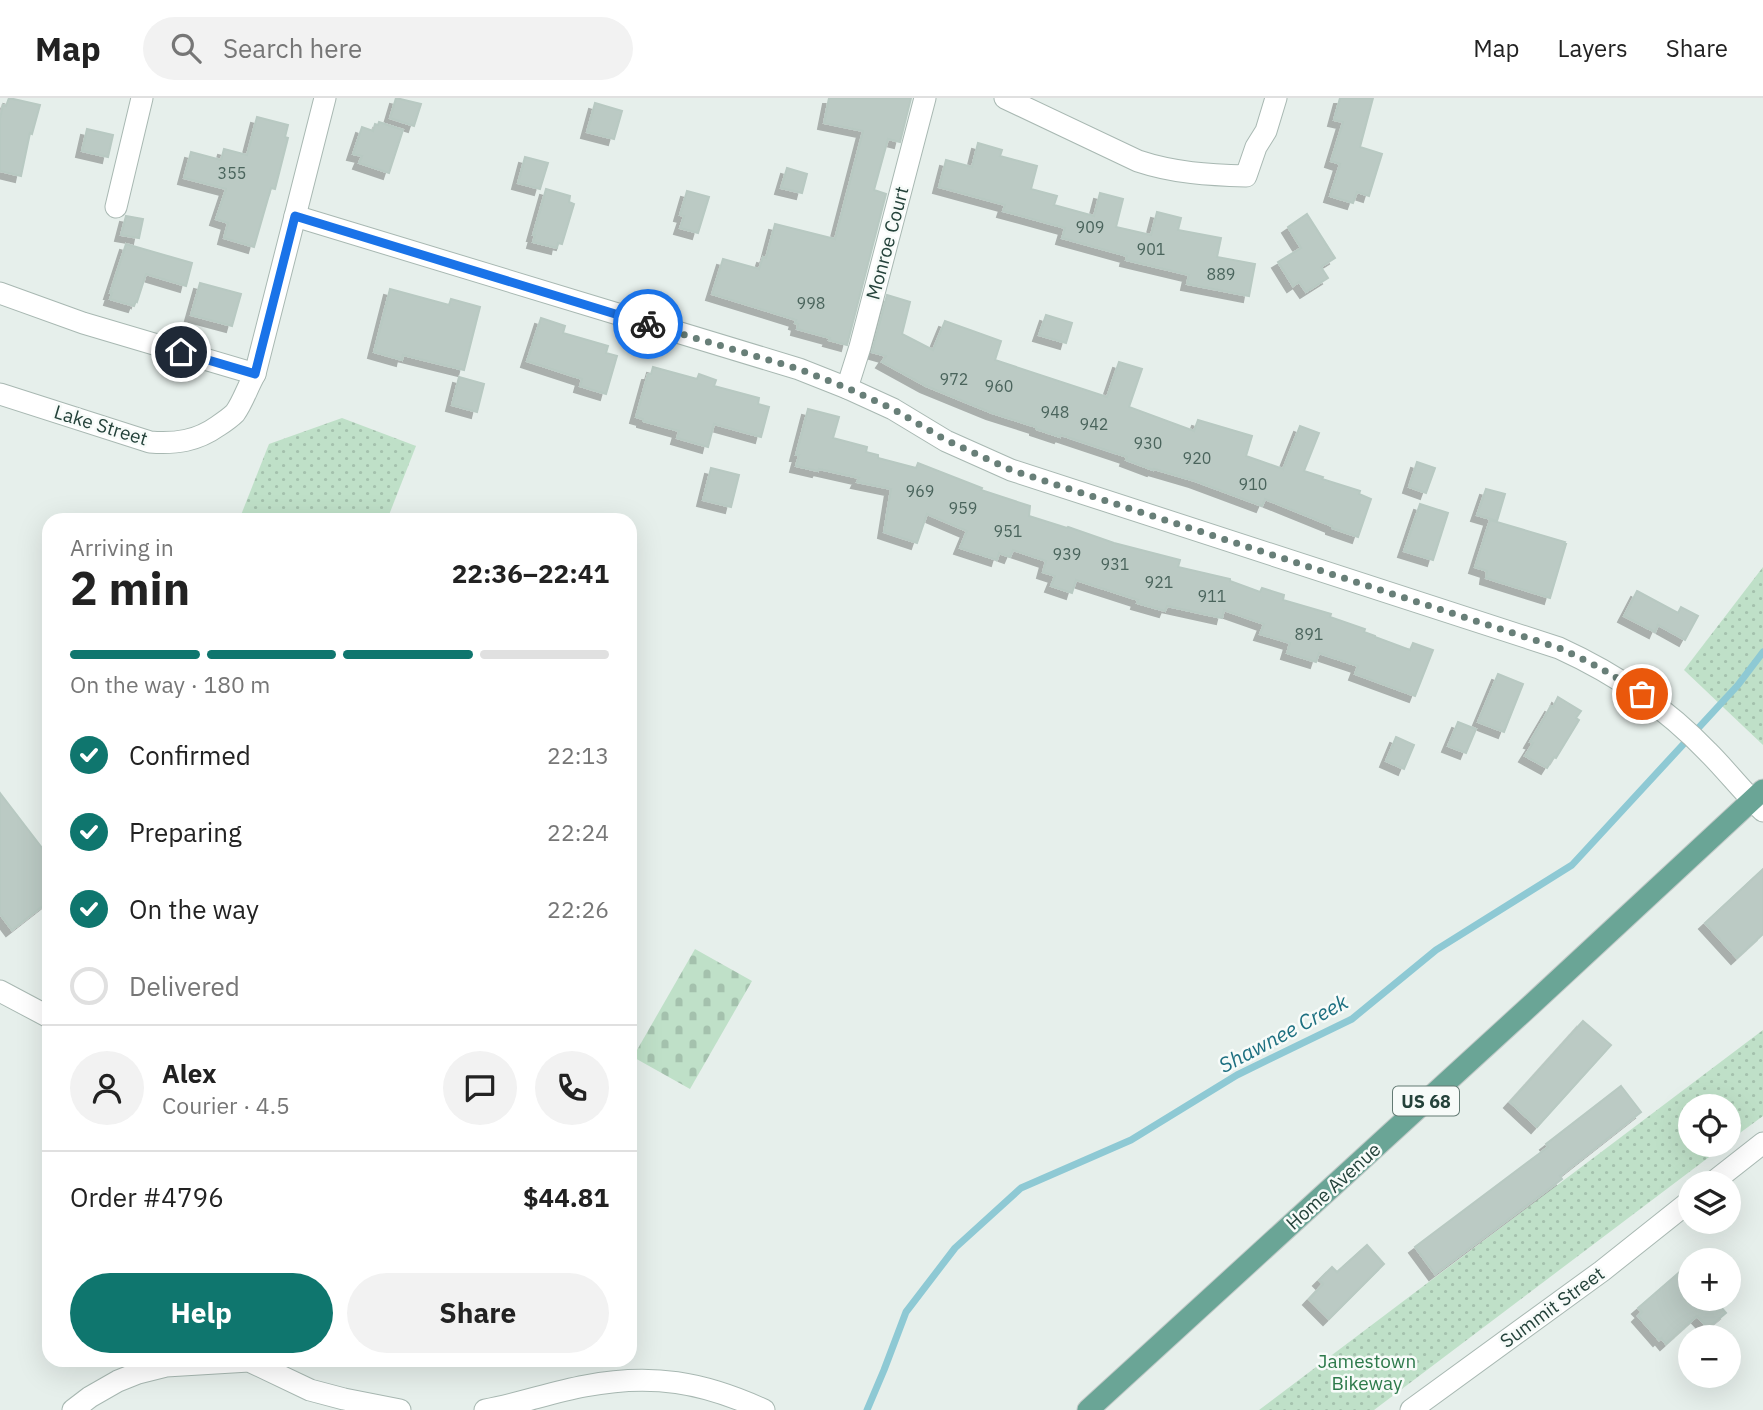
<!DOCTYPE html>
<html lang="en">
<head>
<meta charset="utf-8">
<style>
  body { margin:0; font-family:"IBM Plex Sans",sans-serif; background:#f2f2f2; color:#222; height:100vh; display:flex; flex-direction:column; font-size:26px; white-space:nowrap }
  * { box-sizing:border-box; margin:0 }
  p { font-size:23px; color:#767676 }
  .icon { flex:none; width:38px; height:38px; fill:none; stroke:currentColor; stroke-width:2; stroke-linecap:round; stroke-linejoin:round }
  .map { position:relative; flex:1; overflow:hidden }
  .panel { position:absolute; left:42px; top:415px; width:595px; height:854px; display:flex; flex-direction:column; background:#fff; border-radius:21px; box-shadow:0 7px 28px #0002 }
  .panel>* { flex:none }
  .controls { position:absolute; left:1678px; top:996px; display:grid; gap:14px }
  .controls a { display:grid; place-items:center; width:63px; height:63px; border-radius:50%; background:#fff; box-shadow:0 7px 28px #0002; font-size:35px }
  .pin { position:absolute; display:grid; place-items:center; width:60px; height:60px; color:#fff; margin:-30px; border:4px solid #fff; border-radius:50%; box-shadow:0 2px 7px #0007 }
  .courier { position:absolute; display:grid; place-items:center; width:70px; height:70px; margin:-35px; border:5px solid #1a73e8; border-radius:50%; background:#fff; color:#222; box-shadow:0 2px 9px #0007 }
  .headline em { font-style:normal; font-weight:800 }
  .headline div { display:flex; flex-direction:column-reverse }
  .headline { display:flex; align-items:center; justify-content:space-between; height:119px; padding:0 28px }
  h1 { font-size:46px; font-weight:800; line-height:52px }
  .bar { display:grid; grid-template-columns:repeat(4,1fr); gap:10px 7px; align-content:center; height:84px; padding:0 28px }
  .bar i { height:9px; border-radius:5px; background:#e0e0e0 }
  .bar .on { background:#0f766e }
  .bar p { grid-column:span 4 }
  .line { display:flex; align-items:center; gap:18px; padding:0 28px; border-top:2px solid #e0e0e0 }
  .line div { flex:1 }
  .round { display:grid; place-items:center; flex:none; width:74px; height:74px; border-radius:37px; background:#f2f2f2 }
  ol { padding:0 28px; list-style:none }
  li { display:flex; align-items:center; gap:21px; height:77px }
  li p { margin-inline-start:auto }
  li .icon { padding:7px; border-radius:50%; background:#0f766e; color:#fff; stroke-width:4 }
  li:last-child { color:#767676 }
  li i { width:38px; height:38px; border:4px solid #e0e0e0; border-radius:50% }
  .button { display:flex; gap:14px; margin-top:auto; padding:14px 28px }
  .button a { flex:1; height:80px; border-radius:42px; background:#0f766e; color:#fff; font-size:28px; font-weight:800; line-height:80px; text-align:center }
  .button a+a { background:#f2f2f2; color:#222 }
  header { display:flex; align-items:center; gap:42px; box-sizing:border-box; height:98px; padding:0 35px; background:#fff; border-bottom:2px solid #e0e0e0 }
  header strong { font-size:33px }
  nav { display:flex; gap:38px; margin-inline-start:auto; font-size:24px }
  .search { width:490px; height:63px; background:#f2f2f2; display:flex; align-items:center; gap:18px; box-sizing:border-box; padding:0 24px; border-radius:38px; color:#767676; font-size:26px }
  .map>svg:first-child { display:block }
  .cemetery { fill:url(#cemetery-stones) }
  .park { fill:url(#park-dots) }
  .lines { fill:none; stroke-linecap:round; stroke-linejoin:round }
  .stream { stroke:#8ec9d4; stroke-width:7 }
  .building { fill:#bbcac4; stroke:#b8c9c2; stroke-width:2; filter:url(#shadow) }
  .minor-casing { stroke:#a8b8b2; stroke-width:23 }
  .major-casing { stroke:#c2cac8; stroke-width:23 }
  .minor { stroke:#fff; stroke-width:21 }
  .major { stroke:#6aa596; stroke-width:21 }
  .done { stroke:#687f78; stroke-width:7; stroke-dasharray:0 12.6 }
  .route { stroke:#1a73e8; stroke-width:9 }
  .labels { text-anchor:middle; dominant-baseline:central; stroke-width:5; stroke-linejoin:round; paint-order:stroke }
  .number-label { font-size:16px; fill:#4a645c }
  .shield { fill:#f7fbf9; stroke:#637a73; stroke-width:2 }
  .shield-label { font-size:18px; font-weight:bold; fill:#24423a }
  .street-label { font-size:19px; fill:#24423a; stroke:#f7fbf9 }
  .park-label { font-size:19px; fill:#2d7a4b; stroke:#f7fbf9 }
  .water-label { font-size:21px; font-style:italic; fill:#1c6f80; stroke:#f7fbf9 }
</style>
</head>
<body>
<header>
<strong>Map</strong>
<div class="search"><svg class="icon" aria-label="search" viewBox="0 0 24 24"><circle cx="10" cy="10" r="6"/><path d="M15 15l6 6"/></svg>Search here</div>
<nav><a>Map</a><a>Layers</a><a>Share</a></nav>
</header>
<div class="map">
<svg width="1763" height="1312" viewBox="0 0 1763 1312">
  <defs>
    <pattern id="cemetery-stones" width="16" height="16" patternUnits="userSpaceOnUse" patternTransform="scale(1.75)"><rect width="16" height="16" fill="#bfe0c8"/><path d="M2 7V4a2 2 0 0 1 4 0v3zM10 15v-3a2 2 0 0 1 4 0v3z" fill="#a4c1ad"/></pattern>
    <pattern id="park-dots" width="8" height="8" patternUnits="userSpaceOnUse" patternTransform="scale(1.75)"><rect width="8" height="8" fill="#bfe0c8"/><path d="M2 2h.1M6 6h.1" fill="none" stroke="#a4c1ad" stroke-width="1.8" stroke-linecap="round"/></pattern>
    <filter id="shadow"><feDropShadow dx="-6" dy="6" stdDeviation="0" flood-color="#0004"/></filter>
  </defs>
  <rect width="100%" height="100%" fill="#e6efeb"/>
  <path class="cemetery" d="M695,851l57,32 -62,108 -57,-32z"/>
  <g class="park">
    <path d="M342,320l74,28 -29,74h-132l-14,-5 28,-71z"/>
    <path d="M1763,469v178l-79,-75z"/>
    <path d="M1763,932v86l-34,25v-35h-39v38l35,1 -351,265h-115z"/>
  </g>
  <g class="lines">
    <path class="stream" d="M867,1312l17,-40 22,-58 49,-64 66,-60 110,-48 106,-65 115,-56 84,-69 136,-85 166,-180 25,-33"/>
  </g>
  <g class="building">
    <path d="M9,0l31,7 -8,29 -2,-1 -9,43 -21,-5v-53l3,-13 3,1z"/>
    <path d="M396,0l25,6 -7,22 -24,-8z"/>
    <path d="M829,0h82l-11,44 -12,-3 -14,51 12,4 -39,151 -18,-5 1,-2 -33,-9 1,-5 -3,-1 1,-3 -84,-26 11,-35 36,10 4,-12 3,1 9,-34 60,15 28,-108 -39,-8z"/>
    <path d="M1340,0h33l-13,49 22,7 -13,42 -12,-4 -4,11 -23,-7 10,-32 -9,-3 12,-39 -9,-2z"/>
    <path d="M595,5l27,8 -8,28 -27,-7z"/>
    <path d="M257,19l31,8 -3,12 3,1 -13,51 -4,-1 -17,59 -30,-9 4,-15 -12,-4 10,-30 -42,-11 7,-26 30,8 3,-11 23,6z"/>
    <path d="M379,24l24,8 -14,43 -30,-10 3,-7 -9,-2 9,-27 11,4 2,-7 3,1z"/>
    <path d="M87,31l26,6 -5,22 -26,-6z"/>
    <path d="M978,45l24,7 -2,6 37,10 -6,23 26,7 -3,9 40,11 6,-23 23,6 -7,28 35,8 6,-23 24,6 -3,12 43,8 -4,19 38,7 -6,32 -62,-12 2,-9 -63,-15 1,-4 -65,-18 3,-10 -62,-17 2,-6 -66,-18 7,-27 26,7z"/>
    <path d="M525,59l23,6 -8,26 -22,-6z"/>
    <path d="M787,70l20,6 -5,19 -21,-5z"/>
    <path d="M546,91l24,7 -1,6 5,2 -12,40 -4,-1 -1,5 -24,-6 2,-7h-2z"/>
    <path d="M687,93l22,6 -11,36 -18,-5 4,-12 -4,-1z"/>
    <path d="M1307,116l28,44 -14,9 7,11 -22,14 -7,-10 -6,4 -15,-24 23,-14 -13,-21z"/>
    <path d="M126,118l17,3 -4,19 -18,-3z"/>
    <path d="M126,146l66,19 -6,23 -40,-12 -9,28 -1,-1 -2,5 -24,-7 2,-6h-2z"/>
    <path d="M200,185l41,11 -9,32 -41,-11z"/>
    <path d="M390,191l59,16 2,-6 29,8 -16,63 -61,-15 -1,5 -28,-8z"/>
    <path d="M887,197l23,7 -8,32 31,16 12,-29 56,20 -6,19 112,37 12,-35 23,7 -13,38 65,24 4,-11 54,16 -6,20 37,13 17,-43 19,7 -15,38 19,6 -1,2 38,12 -1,3 12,5 -13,38 -26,-9v-2l-67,-27 -3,7 -67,-25 -41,-12 -1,1 -27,-10 1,-3 -66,-22 -1,2 -24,-8v-2l-44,-14 -66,-27 -44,-24 4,-6 -14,-4z"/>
    <path d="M1046,217l26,8 -6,20 -27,-8z"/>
    <path d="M541,220l24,8 -2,7 45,13 -2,7 11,3 -11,38 -26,-8 2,-7 -55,-18z"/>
    <path d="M653,269l44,12 2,-5 17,6 -2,6 45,12 -1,6 11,3 -8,30 -47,-13 -6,23 -31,-9 2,-7 -36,-10v-2l-7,-2 12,-43h3z"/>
    <path d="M459,279l25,7 -7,28 -25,-7z"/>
    <path d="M808,311l31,8 -6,21 34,9 -1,5 12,3v3l38,10 2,-5 64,25 -1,2 49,16 -1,10 38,12 1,-1 46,16 66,17 -2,7 52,12v2l30,11 2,-4 22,7 -1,5 48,14 -1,3 35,12 -1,3 11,4v1l35,13 3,-7 20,7 -18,46 -60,-22 3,-8 -39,-13 -3,9 -29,-9 3,-10 -30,-9 4,-10 -40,-14 -2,8 -55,-12 -2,5 -28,-8 1,-3 -62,-20 -4,13 -21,-7 4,-10 -12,-4 3,-11 -33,-11 -3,7 -11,-4 -2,7 -37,-12 7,-17 -40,-17 -10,29 -33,-11 7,-43 -34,-7 2,-4 -40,-9 -1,2 -22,-5 3,-11h-3z"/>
    <path d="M1417,364l18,6 -9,25 -17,-6z"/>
    <path d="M711,370l28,7 -8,32 -28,-7z"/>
    <path d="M1486,391l19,5 -8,27 -20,-6z"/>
    <path d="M1420,406l28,9 -15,47 -29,-9z"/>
    <path d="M1490,422l75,22 -1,2h2l-16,54 -64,-20 1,-7 -12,-4z"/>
    <path d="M1637,493l41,22 3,-6 17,9 -13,24 -27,-15 -3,7 -31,-16z"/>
    <path d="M1498,576l25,10 -19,48 -26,-10z"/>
    <path d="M1558,599l23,14 -5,7 3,2 -23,38 -2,-1 -7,11 -22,-12 8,-13 -3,-1 21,-36 2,1z"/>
    <path d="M1458,624l18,7 -10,24 -18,-7z"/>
    <path d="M1396,639l18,8 -10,24 -18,-8z"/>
    <path d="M0,695l49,64v44l-37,29 -12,-16z"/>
    <path d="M1763,771v65l-26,24 -32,-35z"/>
    <path d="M1583,923l28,24 -74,82 -27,-25z"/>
    <path d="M1621,988l20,26 -81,64 2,3 -127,95 -20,-27 133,-100 -2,-3z"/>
    <path d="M1367,1147l17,19 -55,55 -20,-20 14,-15 -4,-4 13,-13 5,5z"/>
    <path d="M1690,1165v35h27l-2,2 11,13 -18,15 -11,-12 -31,28 -5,-6 -2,2 -21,-24 4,-4 -4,-4z"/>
  </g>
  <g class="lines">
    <g class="minor-casing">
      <g id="minor">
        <path d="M1005,0l133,63c36,12 71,14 108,15l10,-29 10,-16 10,-33"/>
        <path d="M116,109l26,-109"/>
        <path d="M295,118l504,153 48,19 46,21 53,32 65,29 548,178c57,26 106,59 149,104 19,19 35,40 55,59"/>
        <path d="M0,195l83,30 172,51"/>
        <path d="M847,290l13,-41 65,-249"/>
        <path d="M0,296l150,48c26,2 47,-1 68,-16 6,-4 12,-8 17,-13 8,-11 13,-27 20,-39l70,-276"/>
        <path d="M0,893l49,26"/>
        <path d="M1712,1085l51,-40"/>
        <path d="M73,1312l17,-13 28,-16 20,-8 28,-7 83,-5 61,29 34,9 56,11"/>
        <path d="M485,1312c34,-6 67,-18 100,-24 67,-13 118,-4 179,24"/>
        <path d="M1411,1312l191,-139 88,-70"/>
      </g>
    </g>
    <g class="major-casing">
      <path id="major" d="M1088,1312l443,-405 232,-215"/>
    </g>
    <use href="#minor" class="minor"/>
    <use href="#major" class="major"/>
  </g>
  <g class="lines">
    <path class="done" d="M648,226l151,45 48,19 46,21 53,31 65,30 548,178c29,13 57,28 83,46"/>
    <path class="route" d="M181,254l74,22 40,-158 353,108"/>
  </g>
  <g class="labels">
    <g class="number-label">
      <text x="232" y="75">355</text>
      <text x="1090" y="129">909</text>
      <text x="1151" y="151">901</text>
      <text x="1221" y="176">889</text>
      <text x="811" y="205">998</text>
      <text x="954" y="281">972</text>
      <text x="999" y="288">960</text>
      <text x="1055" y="314">948</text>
      <text x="1094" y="326">942</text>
      <text x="1148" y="345">930</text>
      <text x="1197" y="360">920</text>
      <text x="1253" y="386">910</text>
      <text x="920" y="393">969</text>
      <text x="963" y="410">959</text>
      <text x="1008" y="433">951</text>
      <text x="1067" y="456">939</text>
      <text x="1115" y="466">931</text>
      <text x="1159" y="484">921</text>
      <text x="1212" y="498">911</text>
      <text x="1309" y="536">891</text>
    </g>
    <rect class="shield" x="1393" y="988.5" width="66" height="29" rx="5"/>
    <g class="shield-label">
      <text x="1426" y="1003">US 68</text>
    </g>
    <g class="street-label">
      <text transform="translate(887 145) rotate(-75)">Monroe Court</text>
      <text transform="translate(101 327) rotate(17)">Lake Street</text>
      <text transform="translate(1333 1088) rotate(-42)">Home Avenue</text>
      <text transform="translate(1552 1209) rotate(-36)">Summit Street</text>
    </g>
    <g class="park-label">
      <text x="1367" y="1263">Jamestown<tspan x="1367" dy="22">Bikeway</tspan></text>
    </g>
    <g class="water-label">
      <text transform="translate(1283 935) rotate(-28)">Shawnee Creek</text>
    </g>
  </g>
</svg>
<div class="controls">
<a><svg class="icon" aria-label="locate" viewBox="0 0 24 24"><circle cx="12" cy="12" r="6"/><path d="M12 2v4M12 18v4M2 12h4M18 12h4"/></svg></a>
<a><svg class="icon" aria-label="layers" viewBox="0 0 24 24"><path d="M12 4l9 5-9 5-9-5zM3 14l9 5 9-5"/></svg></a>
<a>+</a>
<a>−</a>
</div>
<div class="pin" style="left:1642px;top:596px;background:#ea580c"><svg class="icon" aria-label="bag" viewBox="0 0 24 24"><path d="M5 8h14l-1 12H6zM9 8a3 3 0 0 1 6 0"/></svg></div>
<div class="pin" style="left:181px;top:254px;background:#1f2937"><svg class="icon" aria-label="home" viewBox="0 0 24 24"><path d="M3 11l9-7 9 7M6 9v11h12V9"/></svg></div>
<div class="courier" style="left:648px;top:226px"><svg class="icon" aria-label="bike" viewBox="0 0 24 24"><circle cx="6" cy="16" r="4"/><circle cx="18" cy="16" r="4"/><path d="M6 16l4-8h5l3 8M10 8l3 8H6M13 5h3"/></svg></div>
<section class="panel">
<div class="headline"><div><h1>2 min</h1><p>Arriving in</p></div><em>22:36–22:41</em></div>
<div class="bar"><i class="on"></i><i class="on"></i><i class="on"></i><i></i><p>On the way · 180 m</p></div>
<ol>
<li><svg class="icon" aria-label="check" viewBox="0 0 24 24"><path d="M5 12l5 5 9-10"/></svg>Confirmed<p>22:13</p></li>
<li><svg class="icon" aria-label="check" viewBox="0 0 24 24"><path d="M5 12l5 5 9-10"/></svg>Preparing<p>22:24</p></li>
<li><svg class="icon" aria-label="check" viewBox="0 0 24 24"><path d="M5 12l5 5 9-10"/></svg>On the way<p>22:26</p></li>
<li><i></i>Delivered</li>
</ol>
<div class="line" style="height:126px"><a class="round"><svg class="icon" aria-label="person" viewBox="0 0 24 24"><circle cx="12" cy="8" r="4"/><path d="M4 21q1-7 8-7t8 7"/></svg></a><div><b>Alex</b><p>Courier · 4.5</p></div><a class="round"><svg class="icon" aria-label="chat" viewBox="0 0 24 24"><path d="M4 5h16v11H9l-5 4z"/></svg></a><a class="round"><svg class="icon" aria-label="phone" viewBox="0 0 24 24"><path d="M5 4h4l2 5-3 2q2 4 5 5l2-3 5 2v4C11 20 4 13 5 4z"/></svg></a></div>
<div class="line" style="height:91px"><div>Order #4796</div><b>$44.81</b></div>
<div class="button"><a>Help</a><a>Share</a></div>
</section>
</div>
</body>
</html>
